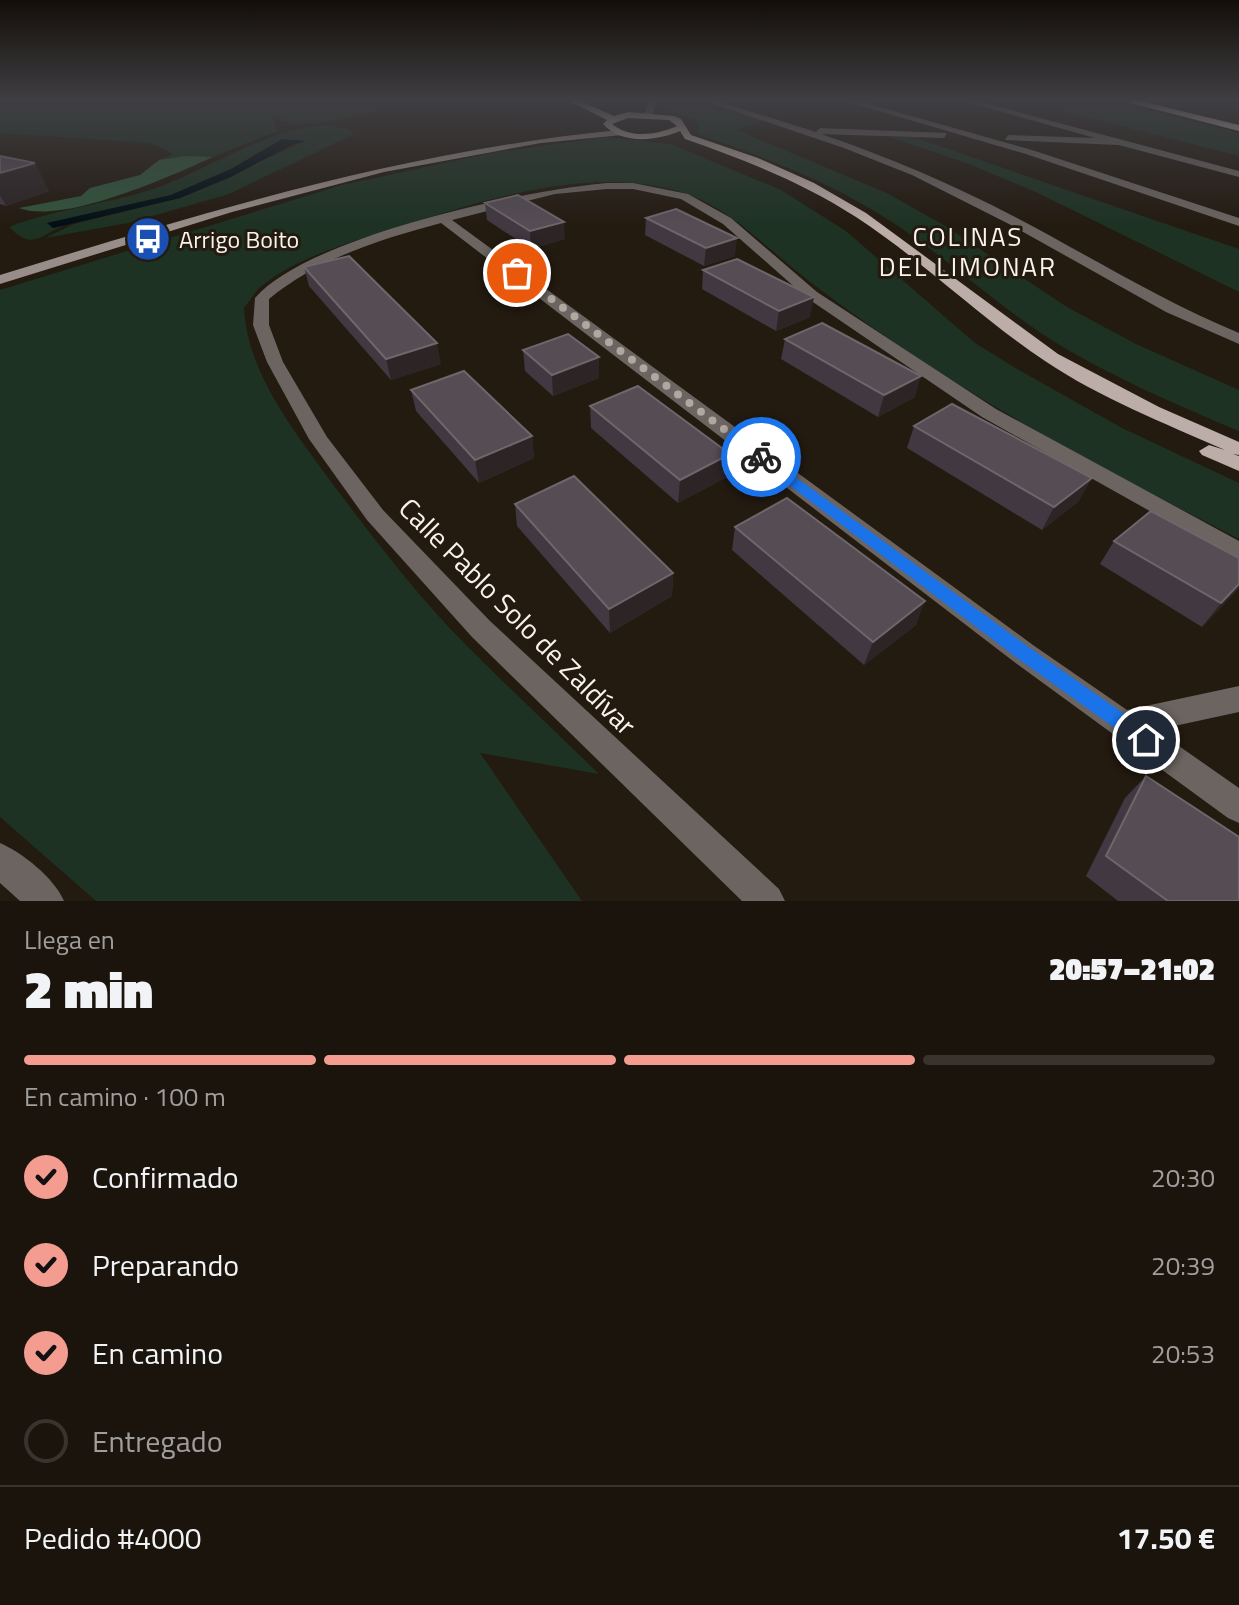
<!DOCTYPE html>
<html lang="es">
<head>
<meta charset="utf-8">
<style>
  body { margin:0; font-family:"Titillium Web",sans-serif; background:#27211a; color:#f1f3f6; height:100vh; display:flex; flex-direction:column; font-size:30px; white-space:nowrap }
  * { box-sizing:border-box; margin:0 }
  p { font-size:26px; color:#9f9e9d }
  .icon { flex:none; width:44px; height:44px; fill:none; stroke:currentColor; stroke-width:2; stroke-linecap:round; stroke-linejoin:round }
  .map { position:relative; height:901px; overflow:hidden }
  .sheet { display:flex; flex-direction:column; background:#1a140c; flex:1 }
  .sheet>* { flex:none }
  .pin { position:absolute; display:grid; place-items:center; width:68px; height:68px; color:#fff; margin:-34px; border:4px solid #fff; border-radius:50%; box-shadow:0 2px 8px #0007 }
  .courier { position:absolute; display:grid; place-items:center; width:80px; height:80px; margin:-40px; border:6px solid #1a73e8; border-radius:50%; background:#fff; color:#222; box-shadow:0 2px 10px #0007 }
  .summary em { font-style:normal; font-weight:800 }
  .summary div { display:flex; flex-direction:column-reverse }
  .summary { display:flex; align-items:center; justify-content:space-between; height:136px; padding:0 24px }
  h1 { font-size:52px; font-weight:800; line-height:60px }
  .bar { display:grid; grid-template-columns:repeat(4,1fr); gap:12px 8px; align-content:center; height:96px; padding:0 24px }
  .bar i { height:10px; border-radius:6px; background:#38332d }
  .bar .current { background:#f59c91 }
  .bar p { grid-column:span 4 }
  .line { display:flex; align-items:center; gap:20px; padding:0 24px; border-top:2px solid #38332d }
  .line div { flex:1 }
  ol { padding:0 24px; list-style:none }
  li { display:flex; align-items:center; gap:24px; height:88px }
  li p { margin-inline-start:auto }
  li .icon { padding:8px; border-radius:50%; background:#f59c91; color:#111; stroke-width:4 }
  li:last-child { color:#9f9e9d }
  li i { width:44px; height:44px; border:4px solid #38332d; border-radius:50% }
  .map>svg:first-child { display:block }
  .green { fill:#1d3223 }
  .forest { fill:#31543b }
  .water { fill:#000f15 }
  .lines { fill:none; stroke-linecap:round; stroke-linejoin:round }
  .street { fill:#6b6461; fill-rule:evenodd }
  .secondary { fill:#998d89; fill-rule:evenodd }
  .primary { fill:#bdada8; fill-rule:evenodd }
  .highway { fill:#ddcac4; fill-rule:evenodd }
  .wall { fill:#413842 }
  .shaded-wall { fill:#2d2426 }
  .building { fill:#554c54; stroke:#6f666c; stroke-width:2 }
  .route { fill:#1a73e8 }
  .done { stroke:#afa7a0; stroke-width:8; stroke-dasharray:0 14.4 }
  .labels { text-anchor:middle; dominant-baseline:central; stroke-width:6; stroke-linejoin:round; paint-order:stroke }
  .far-poi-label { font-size:24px; fill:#faf3ed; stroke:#231a10; text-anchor:start }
  .far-neighbourhood-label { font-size:26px; letter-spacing:2px; fill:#faf3ed; stroke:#231a10 }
  .street-label { font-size:28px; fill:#faf3ed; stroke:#231a10 }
</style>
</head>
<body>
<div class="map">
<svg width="1239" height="901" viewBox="0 0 1239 901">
  <rect width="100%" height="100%" fill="#231a10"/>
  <g class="green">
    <path d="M0,101h257l128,6c-25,9 -69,20 -95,16 -5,-1 -12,-5 -18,-7l5,15 -64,26 -54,3 14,-6 -22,-11 -151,-10z"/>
    <path d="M662,101h39l64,20 -29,9 151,63 60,34 120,80 69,37 103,46v41c-58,-24 -117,-50 -171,-81 -62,-36 -113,-86 -173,-126 -60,-40 -126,-65 -194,-89l-4,-3 1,-8 -3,-4 -35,-12z"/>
    <path d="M1023,101h89l127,32v23z"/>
    <path d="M327,125l22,4 5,5 -125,60 -101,29 -83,15 29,-14 106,-26 123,-56 -25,1 -47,26 -60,26 -123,28 5,5 12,-3c-27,12 -33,25 -56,2 48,-19 102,-23 150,-40 57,-21 106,-58 168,-62z"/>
    <path d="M606,137l65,7 110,46 65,41 129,112 44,27 103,58 117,55v56c-121,-62 -245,-127 -357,-205 -30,-21 -60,-42 -88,-65 -37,-30 -72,-67 -120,-79 -87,-23 -183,8 -266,34 -46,15 -108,31 -145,61 -8,6 -13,16 -19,23 3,63 49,122 85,171 42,56 86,114 135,164 44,44 90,87 135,131l-119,-21 102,148h-486l-96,-84v-527l342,-105 149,-32z"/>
    <path d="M890,137h23l326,112v43l-199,-98 -71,-30z"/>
  </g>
  <path class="forest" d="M186,156l27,1c-42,19 -150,68 -194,51l62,-12 9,-8 50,-13 19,-15z"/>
  <path class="water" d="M282,139l25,2 -14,3 -62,33 -51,21 -127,30 -6,-5 124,-28 60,-26z"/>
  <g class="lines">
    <g class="street">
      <path d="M649,101h8l-5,14 -4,3 -4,-3z"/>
      <path d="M705,101h12l99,31 4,-4 127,5 -3,5 -123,-4c68,23 133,51 196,84 74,39 145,83 222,115v11l-73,-32 -157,-88 -97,-49 -68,-27z"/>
      <path d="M845,101h13l174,49 207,68v8l-213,-72z"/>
      <path d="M964,101h13l262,70v6l-120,-32 -114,-5 3,-5 87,3z"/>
      <path d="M607,183h26l55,11 43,24 86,74 179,117 243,132v20l-257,-144 -175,-119 -84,-74 -42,-25 -48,-10h-26l-52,5 -103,26 581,425 94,65 112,-24v26l-83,18 83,58v35l-11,-5 -215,-157 -572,-438c-60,16 -124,36 -172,76v26l14,37 44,75 56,73 107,111 289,268 6,12h-43l-270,-264 -105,-117 -58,-81 -42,-77 -14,-37 2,-27c52,-61 270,-108 352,-115z"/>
      <path d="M0,843c23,10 54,35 64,58h-44l-20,-18z"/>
    </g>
    <path class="secondary" d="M619,130l3,5 -81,8 -157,29 -152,40 -232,72v-9c205,-63 404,-124 619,-145z"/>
    <path class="primary" d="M569,101h11l34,15 14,-4 46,4 7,3 10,16 67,23 56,25 52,30 192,141 101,53 80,35v13l-6,-1 6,2v15l-37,-16 -3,-4 10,-6 16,5c-61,-27 -125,-52 -180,-89 -66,-44 -123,-101 -189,-144 -54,-35 -111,-57 -171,-78l-5,-8c-24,10 -58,14 -77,-7l4,-4zM628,118l41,2 8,6c-20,9 -47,13 -65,-2z"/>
    <path class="highway" d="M1123,101h17l99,24v6z"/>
  </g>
  <g class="wall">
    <path d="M0,156l49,35 -43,15 -6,-2z"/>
    <path d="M485,203l80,36 -34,10 -44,-29z"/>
    <path d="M646,218l89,38 -31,10 -59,-31z"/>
    <path d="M304,267l137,97 -50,16 -82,-94z"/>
    <path d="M703,270l107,47 -34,14 -74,-42z"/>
    <path d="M785,339l130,58 -37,20 -97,-58z"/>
    <path d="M523,350l76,28 -46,18 -28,-25z"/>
    <path d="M411,390l121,46 2,22 -55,25 -63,-72z"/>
    <path d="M590,406l140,48 -3,23 -49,26 -87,-75z"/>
    <path d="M914,426l165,75 -37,29 -135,-82z"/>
    <path d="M515,504l158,69 -1,23 -62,37 -93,-107z"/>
    <path d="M735,527l181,98 -52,40 -132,-115z"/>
    <path d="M1114,541l125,47 -37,39 -102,-63z"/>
    <path d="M1146,776l93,125h-121l-32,-25 39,-78z"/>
  </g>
  <g class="shaded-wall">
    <path d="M35,163l14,28 -43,15 -6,-11v-22z"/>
    <path d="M564,222l1,17 -34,10 -1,-18z"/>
    <path d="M737,238l-2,18 -31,10 2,-18z"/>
    <path d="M814,297l-4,20 -34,14 3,-20z"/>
    <path d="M437,343l4,21 -50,16 -5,-21z"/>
    <path d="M599,357v21l-46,18 -1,-21z"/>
    <path d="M921,376l-6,21 -37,20 6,-22z"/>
    <path d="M532,436l2,22 -55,25 -4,-23z"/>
    <path d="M730,454l-3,23 -49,26 2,-23z"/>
    <path d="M1092,478l-13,23 -37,29 12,-23z"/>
    <path d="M673,573l-1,23 -62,37 -1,-24z"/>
    <path d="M1239,584v4l-2,2 -35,37 19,-24z"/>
    <path d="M925,601l-9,24 -52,40 9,-23z"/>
  </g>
  <g class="building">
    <path d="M0,156l35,7 -35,10z"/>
    <path d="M518,195l46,27 -34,9 -45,-28z"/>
    <path d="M676,209l61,29 -31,10 -60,-30z"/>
    <path d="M349,256l88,87 -51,16 -82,-92z"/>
    <path d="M737,259l77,38 -35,14 -76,-41z"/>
    <path d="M822,323l99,53 -37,19 -99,-56z"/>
    <path d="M568,334l31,23 -47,18 -29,-25z"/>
    <path d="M464,371l68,65 -57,24 -64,-70z"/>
    <path d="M638,386l92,68 -50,26 -90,-74z"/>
    <path d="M952,404l140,74 -38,29 -140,-81z"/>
    <path d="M574,476l99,97 -64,36 -94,-105z"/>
    <path d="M787,498l138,103 -52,41 -138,-115z"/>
    <path d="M1151,511l88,47v26l-18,19 -107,-62z"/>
    <path d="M1146,776l93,61v64h-71l-62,-45z"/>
  </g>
  <linearGradient id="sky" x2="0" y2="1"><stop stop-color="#130e09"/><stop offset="0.44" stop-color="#3f3e42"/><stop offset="1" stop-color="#3f3e42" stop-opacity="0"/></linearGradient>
  <rect width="1239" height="227" fill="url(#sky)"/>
  <path class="route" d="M761,452l269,196 123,86 3,6 -3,6 -7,3 -6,-3 -123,-88 -261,-198v-6z"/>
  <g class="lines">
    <path class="done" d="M517,273l244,184"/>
  </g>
  <defs>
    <g id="bus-disc" transform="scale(2.3)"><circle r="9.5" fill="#1a4fb4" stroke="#231a10"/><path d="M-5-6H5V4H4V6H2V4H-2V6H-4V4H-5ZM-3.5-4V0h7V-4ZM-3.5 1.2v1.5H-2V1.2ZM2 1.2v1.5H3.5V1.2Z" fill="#fff"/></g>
  </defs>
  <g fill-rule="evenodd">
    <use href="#bus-disc" x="148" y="239"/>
  </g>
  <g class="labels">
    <g class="far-poi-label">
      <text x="179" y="239">Arrigo Boito</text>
    </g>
    <g class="far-neighbourhood-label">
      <text x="968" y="236">COLINAS<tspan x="968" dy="30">DEL LIMONAR</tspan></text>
    </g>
    <g class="street-label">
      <text transform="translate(518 616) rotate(45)">Calle Pablo Solo de Zaldívar</text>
    </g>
  </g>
</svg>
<div class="pin" style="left:517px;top:273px;background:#ea580c"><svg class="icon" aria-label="bag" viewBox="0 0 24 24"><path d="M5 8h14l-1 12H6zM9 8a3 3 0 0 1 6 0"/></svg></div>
<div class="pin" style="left:1146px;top:740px;background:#1f2937"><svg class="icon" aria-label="home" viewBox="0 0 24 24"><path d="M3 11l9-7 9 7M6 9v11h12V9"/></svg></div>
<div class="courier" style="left:761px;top:457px"><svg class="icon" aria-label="bike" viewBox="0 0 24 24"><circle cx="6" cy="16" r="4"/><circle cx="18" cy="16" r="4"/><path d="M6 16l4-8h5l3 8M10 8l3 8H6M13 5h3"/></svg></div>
</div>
<section class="sheet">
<div class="summary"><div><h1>2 min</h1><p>Llega en</p></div><em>20:57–21:02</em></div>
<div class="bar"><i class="current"></i><i class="current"></i><i class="current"></i><i></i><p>En camino · 100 m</p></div>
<ol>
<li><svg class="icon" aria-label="check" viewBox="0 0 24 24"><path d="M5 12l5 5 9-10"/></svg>Confirmado<p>20:30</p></li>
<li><svg class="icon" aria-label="check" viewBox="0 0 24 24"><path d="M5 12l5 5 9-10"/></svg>Preparando<p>20:39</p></li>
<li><svg class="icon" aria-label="check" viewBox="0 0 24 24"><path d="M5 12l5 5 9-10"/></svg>En camino<p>20:53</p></li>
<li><i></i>Entregado</li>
</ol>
<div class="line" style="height:104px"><div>Pedido #4000</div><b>17.50 €</b></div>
</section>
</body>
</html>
